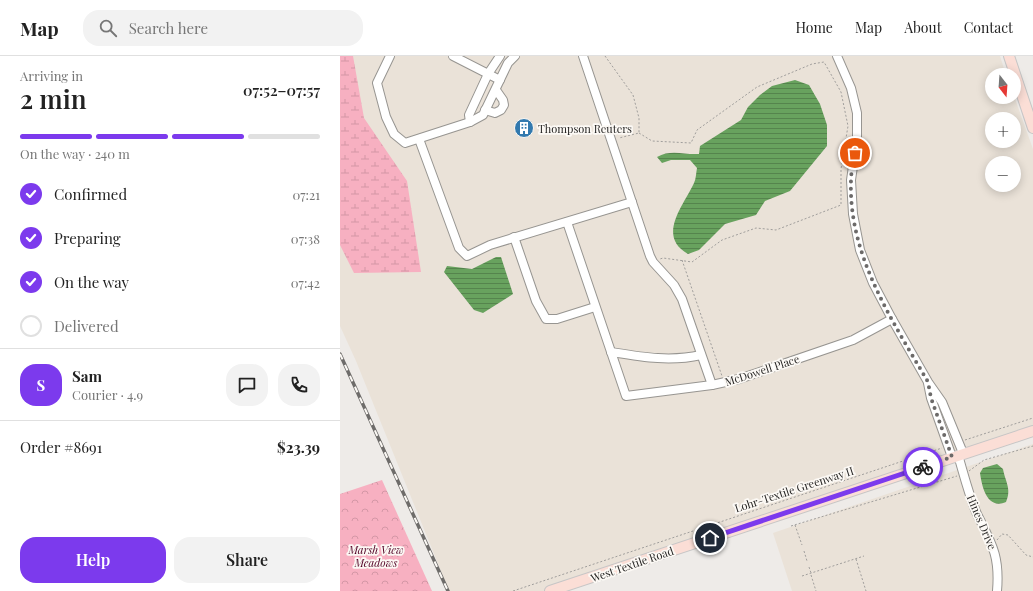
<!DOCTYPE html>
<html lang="en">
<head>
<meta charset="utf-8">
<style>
  body { margin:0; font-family:"Playfair Display",serif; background:#f2f2f2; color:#222; height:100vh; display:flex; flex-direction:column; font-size:15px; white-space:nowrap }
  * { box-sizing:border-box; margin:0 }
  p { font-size:13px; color:#767676 }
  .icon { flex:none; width:22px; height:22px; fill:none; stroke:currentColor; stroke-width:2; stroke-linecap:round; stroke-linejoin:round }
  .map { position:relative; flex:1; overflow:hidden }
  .sheet { display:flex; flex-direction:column; background:#fff; width:340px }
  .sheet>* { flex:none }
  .needle { width:26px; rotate:163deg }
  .controls { position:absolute; left:645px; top:12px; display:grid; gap:8px }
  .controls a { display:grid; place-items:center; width:36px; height:36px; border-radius:50%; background:#fff; box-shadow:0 2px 10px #0003; font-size:20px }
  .pin { position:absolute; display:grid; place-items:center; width:34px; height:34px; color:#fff; margin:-17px; border:2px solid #fff; border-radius:50%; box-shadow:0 1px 4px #0007 }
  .courier { position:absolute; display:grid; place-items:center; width:40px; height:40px; margin:-20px; border:3px solid #7c3aed; border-radius:50%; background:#fff; color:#222; box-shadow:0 1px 5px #0007 }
  .overview em { font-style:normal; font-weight:600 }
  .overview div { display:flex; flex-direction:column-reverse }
  .overview { display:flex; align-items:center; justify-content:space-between; height:68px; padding:0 20px }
  h1 { font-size:26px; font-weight:600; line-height:30px }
  .bar { display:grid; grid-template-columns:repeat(4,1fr); gap:6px 4px; align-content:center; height:48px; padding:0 20px }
  .bar i { height:5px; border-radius:3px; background:#e0e0e0 }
  .bar .on { background:#7c3aed }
  .bar p { grid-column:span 4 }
  .line { display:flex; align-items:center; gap:10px; padding:0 20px; border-top:1px solid #e0e0e0 }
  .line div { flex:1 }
  .round { display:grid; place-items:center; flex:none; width:42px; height:42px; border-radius:16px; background:#f2f2f2 }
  ol { padding:0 20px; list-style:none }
  li { display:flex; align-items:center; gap:12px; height:44px }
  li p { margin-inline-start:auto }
  li .icon { padding:4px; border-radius:50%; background:#7c3aed; color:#fff; stroke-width:4 }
  li:last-child { color:#767676 }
  li i { width:22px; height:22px; border:2px solid #e0e0e0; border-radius:50% }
  .button { display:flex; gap:8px; margin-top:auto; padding:8px 20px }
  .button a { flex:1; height:46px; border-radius:16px; background:#7c3aed; color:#fff; font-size:16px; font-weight:600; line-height:46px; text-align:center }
  .button a+a { background:#f2f2f2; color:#222 }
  header { display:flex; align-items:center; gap:24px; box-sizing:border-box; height:56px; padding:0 20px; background:#fff; border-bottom:1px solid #e0e0e0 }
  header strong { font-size:19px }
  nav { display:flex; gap:22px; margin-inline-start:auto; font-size:14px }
  .search { width:280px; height:36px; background:#f2f2f2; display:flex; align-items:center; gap:10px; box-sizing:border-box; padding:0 14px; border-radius:16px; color:#767676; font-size:15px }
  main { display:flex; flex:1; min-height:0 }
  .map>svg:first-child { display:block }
  .built { fill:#eae2d8; fill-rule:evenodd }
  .wetland { fill:url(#wetland-marsh) }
  .park { fill:url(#park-crowns) }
  .water { fill:url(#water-rules) }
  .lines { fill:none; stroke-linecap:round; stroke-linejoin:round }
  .minor-casing { stroke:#979591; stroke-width:10 }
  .major-casing { stroke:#c7c6c6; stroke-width:12 }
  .path { stroke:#a09e9c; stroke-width:1; stroke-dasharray:2 2; stroke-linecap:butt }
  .minor { stroke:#fff; stroke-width:8 }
  .major { stroke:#fbded6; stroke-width:10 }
  .rail-casing { stroke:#6e6c6a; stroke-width:3.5 }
  .rail { stroke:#fcf9f5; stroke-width:2; stroke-dasharray:6; stroke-linecap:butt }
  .done { stroke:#6c6a69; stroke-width:4; stroke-dasharray:0 7.2 }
  .route { stroke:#7c3aed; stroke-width:5 }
  .labels { text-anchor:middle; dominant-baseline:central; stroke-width:3.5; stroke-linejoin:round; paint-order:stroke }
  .poi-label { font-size:11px; fill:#262524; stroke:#fcf9f5; text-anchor:start }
  .street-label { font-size:11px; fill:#262524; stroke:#fcf9f5 }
  .park-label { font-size:11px; font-style:italic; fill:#520024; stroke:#fcf9f5 }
</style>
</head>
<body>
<header>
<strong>Map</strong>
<div class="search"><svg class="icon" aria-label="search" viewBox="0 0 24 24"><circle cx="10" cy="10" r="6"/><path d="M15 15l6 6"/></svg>Search here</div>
<nav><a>Home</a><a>Map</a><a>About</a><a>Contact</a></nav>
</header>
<main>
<section class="sheet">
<div class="overview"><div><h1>2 min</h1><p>Arriving in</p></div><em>07:52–07:57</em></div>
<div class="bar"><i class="on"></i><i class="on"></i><i class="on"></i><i></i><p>On the way · 240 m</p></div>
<ol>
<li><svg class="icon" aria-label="check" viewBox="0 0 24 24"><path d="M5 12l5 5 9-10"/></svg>Confirmed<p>07:21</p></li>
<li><svg class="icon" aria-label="check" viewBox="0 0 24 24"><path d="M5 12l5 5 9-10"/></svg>Preparing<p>07:38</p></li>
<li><svg class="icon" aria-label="check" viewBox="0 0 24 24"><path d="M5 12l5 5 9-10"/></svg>On the way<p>07:42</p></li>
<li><i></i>Delivered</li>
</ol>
<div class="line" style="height:72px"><b class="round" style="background:#7c3aed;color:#fff">S</b><div><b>Sam</b><p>Courier · 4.9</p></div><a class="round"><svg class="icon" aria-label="chat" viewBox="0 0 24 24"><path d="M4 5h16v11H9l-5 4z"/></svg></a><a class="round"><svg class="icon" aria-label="phone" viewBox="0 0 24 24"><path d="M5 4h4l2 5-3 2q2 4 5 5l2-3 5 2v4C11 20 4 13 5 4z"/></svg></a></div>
<div class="line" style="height:52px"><div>Order #8691</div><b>$23.39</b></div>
<div class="button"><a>Help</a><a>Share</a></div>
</section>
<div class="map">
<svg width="693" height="535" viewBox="0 0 693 535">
  <defs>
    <pattern id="wetland-marsh" width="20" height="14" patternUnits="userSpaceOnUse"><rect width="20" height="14" fill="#f7b0c1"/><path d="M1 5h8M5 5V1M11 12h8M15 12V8" fill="none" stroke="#d497a6"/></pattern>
    <pattern id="park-crowns" width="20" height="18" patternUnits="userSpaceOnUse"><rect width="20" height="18" fill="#f7b0c1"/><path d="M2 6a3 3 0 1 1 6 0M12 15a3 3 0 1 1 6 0" fill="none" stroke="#d497a6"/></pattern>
    <pattern id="water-rules" width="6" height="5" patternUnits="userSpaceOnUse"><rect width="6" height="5" fill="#68a25e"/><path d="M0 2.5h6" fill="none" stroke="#55844d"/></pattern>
  </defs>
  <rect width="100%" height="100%" fill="#eeebe8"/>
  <g class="built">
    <path d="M0,0h660l6,19h-14v22l22,-1 19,53v282l-483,160h-101l-93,-230 -16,-35zM652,63h22v22h-22zM652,107h22v22h-22z"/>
    <path d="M693,388v147h-241l-19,-58z"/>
  </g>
  <path class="wetland" d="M0,0h13l11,62 43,63 14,91 -67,1 -14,-28z"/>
  <path class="park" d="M42,424l50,111h-92v-97z"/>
  <g class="water">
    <path d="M455,24l14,5 11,19 7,21v21l-37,45 -25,10 -9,14 -31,9 -26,26 -11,4c-32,-18 -4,-49 6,-71 2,-4 2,-10 3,-15l-7,-8h-19l-9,3 -5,-6c14,-8 27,-2 42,-3l1,-8 41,-26 7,-13 12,-12 12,-9z"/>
    <path d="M156,201h5l12,37 -30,19 -9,-3 -30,-38 3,-6 25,3z"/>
    <path d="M657,408l6,5c2,12 9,20 3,33 -19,8 -24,-15 -26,-29l3,-5z"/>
  </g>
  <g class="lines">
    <g class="minor-casing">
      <g id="minor">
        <path d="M50,0l-13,27 9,34 8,17 11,9 65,-21 13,-7 25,-52 7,-7"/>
        <path d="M113,0l47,24"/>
        <path d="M243,0l67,200 3,6 21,23 8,14 30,86"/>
        <path d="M497,0l14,32 6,25v26l-6,41 2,34 7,36 13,33 19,36 36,63 14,20 21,51"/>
        <path d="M145,54l10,3 6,-3 3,-5 -1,-5 -7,-10"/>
        <path d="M130,66l-1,-7 19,-41 12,-18"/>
        <path d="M79,83l40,109 8,8 23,-11 142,-43"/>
        <path d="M227,166l59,174 86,-11 27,-6 114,-39 39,-21"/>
        <path d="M174,181l22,64 10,18h11l38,-12"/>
        <path d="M271,296c31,5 59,10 90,3"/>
        <path d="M588,327l3,15 21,59"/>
        <path d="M618,399c6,20 11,41 19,59 15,30 23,42 20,77"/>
      </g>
    </g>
    <g class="major-casing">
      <g id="major">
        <path d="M669,0l24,72"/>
        <path d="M210,535l483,-160"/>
      </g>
    </g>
    <g class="path">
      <path d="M265,0l28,39 6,23v15l-20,5"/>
      <path d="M299,77l13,8 39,2 6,-13 60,-43 55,-23 12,-2 17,30 7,34 -7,43v36l-65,25 -20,-2 -34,12 -30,22 -29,-4 -3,1"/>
      <path d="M342,204l40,116"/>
      <path d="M625,384l68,-22"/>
      <path d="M629,415l15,-11 49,-14"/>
      <path d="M455,469l7,20"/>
      <path d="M451,470l166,-50"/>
      <path d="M657,484l5,-6 6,1 18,20 7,2"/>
      <path d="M464,495l3,10"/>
      <path d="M516,503l10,32"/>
      <path d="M469,511l2,6"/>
      <path d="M471,519l5,16"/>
      <path d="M462,520l62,-20"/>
      <path d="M173,535l429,-143"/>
    </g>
    <use href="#minor" class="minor"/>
    <use href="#major" class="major"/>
    <g class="rail-casing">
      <path id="rail" d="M0,298l108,237"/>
    </g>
    <use href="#rail" class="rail"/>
  </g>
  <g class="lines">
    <path class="done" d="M515,97c-1,9 -4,18 -4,27 -3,75 41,140 77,202l3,16 21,59 -29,10"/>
    <path class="route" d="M370,482l213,-71"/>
  </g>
  <defs>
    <g id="building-disc" transform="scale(1)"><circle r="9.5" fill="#3279ae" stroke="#fcf9f5"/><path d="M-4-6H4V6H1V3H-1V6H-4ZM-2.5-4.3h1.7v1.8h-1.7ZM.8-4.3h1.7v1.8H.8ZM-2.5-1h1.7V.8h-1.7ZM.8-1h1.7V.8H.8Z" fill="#fff"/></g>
  </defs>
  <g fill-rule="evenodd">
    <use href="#building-disc" x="184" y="72"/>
  </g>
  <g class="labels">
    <g class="poi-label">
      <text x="198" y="72">Thompson Reuters</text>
    </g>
    <g class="street-label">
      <text transform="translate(422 314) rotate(-18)">McDowell Place</text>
      <text transform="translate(454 433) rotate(-18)">Lohr-Textile Greenway II</text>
      <text transform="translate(642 466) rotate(67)">Hines Drive</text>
      <text transform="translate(292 508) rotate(-19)">West Textile Road</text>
    </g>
    <g class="park-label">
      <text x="36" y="493">Marsh View<tspan x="36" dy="13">Meadows</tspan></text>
    </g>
  </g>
</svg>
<div class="controls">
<a><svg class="needle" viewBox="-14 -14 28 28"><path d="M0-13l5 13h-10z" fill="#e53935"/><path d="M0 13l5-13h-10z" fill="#767676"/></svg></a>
<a>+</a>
<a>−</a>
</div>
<div class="pin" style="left:515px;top:97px;background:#ea580c"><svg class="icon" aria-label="bag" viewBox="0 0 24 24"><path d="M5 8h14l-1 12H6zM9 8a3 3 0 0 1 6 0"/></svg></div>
<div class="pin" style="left:370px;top:482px;background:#1f2937"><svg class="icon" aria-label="home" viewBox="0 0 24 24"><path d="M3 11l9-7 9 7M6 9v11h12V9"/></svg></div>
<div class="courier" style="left:583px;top:411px"><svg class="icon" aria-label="bike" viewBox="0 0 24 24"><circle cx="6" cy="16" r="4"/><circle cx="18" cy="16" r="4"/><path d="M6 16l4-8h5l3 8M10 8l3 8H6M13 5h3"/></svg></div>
</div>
</main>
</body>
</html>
